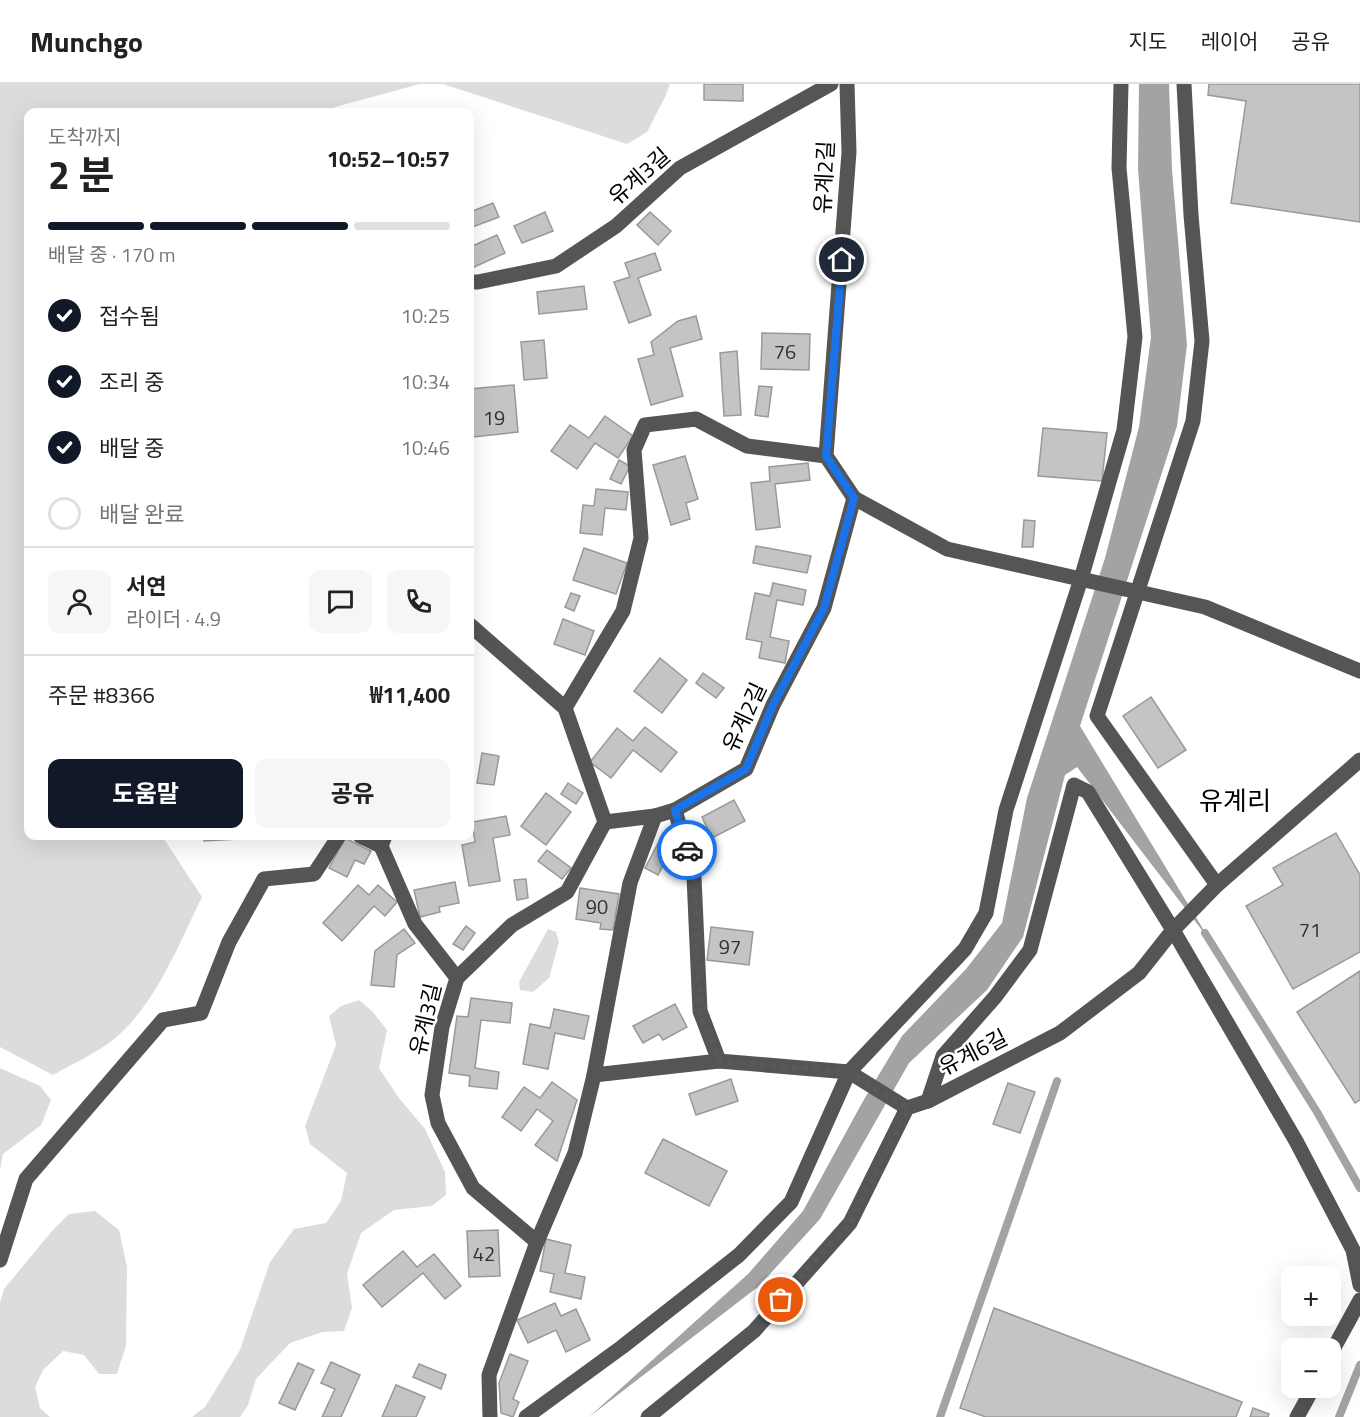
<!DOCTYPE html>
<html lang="ko">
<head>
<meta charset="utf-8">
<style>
  body { margin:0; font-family:"Titillium Web","Noto Sans KR",sans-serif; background:#f6f6f6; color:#222; height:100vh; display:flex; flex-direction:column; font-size:22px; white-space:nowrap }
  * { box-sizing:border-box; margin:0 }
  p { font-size:20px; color:#767676 }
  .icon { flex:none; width:33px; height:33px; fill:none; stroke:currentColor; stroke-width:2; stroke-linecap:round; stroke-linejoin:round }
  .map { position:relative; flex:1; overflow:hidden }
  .panel { position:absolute; left:24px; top:24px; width:450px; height:732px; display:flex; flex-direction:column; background:#fff; border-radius:12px; box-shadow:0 6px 24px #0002 }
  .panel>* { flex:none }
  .controls { position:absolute; left:1281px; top:1182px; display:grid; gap:12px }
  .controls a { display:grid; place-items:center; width:60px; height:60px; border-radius:12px; background:#fff; box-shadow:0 6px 24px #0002; font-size:30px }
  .pin { position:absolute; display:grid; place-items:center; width:51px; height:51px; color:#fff; margin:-26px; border:3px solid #fff; border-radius:50%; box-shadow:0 2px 6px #0007 }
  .courier { position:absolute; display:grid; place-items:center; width:60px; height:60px; margin:-30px; border:4px solid #1a73e8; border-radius:50%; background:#fff; color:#222; box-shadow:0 2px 8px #0007 }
  .headline em { font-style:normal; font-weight:700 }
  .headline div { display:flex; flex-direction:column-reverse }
  .headline { display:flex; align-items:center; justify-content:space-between; height:102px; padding:0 24px }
  h1 { font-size:39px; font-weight:700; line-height:45px }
  .bar { display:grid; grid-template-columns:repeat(4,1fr); gap:9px 6px; align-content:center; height:72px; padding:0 24px }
  .bar i { height:8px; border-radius:4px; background:#e0e0e0 }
  .bar .on { background:#111827 }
  .bar p { grid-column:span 4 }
  .line { display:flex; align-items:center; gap:15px; padding:0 24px; border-top:2px solid #e0e0e0 }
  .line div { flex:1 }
  .round { display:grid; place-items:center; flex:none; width:63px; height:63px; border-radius:12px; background:#f6f6f6 }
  ol { padding:0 24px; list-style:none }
  li { display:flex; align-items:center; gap:18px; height:66px }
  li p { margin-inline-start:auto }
  li .icon { padding:6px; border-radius:50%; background:#111827; color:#fff; stroke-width:4 }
  li:last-child { color:#767676 }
  li i { width:33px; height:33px; border:3px solid #e0e0e0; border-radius:50% }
  .cta { display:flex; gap:12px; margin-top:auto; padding:12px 24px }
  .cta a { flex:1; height:69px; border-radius:12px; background:#111827; color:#fff; font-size:24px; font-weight:700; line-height:69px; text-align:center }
  .cta a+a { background:#f6f6f6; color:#222 }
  header { display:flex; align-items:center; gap:36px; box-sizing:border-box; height:84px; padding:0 30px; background:#fff; border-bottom:2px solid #e0e0e0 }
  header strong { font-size:28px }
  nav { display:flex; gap:33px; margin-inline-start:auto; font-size:21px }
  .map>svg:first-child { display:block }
  .green { fill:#dcdcdc }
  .water { fill:#a3a3a3 }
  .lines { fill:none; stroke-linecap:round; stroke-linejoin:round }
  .stream { stroke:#a3a3a3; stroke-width:8 }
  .building { fill:#c4c4c4; stroke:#999; stroke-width:1.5 }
  .minor { stroke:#555; stroke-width:15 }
  .done { stroke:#595959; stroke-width:6; stroke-dasharray:0 10.8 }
  .route { stroke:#1a73e8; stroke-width:8 }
  .labels { text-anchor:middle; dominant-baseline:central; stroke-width:5; stroke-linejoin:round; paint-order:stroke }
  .number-label { font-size:20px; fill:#313131 }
  .street-label { font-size:22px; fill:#000; stroke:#fff }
  .quarter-label { font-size:26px; fill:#000; stroke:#fff }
</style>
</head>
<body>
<header>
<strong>Munchgo</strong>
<nav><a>지도</a><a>레이어</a><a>공유</a></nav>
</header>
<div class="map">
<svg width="1360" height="1333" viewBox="0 0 1360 1333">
  <rect width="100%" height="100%" fill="#fff"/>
  <g class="green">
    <path d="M0,0h420l-85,23 -1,5h-306v724h134l40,61c-23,47 -47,109 -89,143 -18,14 -41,24 -60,35l-53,-28z"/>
    <path d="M443,0h227l-5,13 -18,35 -20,12z"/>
    <path d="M548,845l8,3 3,10 -10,36 -16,14 -13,-2 -1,-8z"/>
    <path d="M359,916l13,11 15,19 -8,38 20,30 26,31 20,43 1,23 -14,11 -38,4 -33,23 -14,41 5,34 -8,23 -21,1 -33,11 -34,36 -8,26 -8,12h-48l13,-10 35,-57 30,-88 24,-33 32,-6 15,-22 6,-28 -37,-29 -5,-18 31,-81 -7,-29 12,-10z"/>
    <path d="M0,984l40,18 11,14 -10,25 -38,29 -3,16z"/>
    <path d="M95,1127l24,19 8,37 -1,78 -9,29h-18l-15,-19 -21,-4 -20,19 -8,17 5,21 10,9h-50v-114l4,-14 48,-58 17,-17z"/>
  </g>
  <path class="water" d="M1139,0h30l3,86 15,175 -10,81 -97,300 131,216 -134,-175 -12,8 -42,162 -36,53 -78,73 -89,156 -61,67 -170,131 159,-143 55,-63 59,-108 40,-67 64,-67 36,-46 25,-125 78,-240 34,-131 12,-90 -13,-168z"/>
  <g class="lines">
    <g class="stream">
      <path d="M1205,849l112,179 43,76"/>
      <path d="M940,1333l117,-336"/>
      <path d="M1339,1333l21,-52"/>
    </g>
  </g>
  <g class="building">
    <path d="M704,0h39v17l-39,-1z"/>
    <path d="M1209,0h151v138l-129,-19 15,-102 -38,-6z"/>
    <path d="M493,119l6,14 -29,11v-16z"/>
    <path d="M545,128l8,19 -31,12 -8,-17z"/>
    <path d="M650,128l21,19 -13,14 -21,-20z"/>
    <path d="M497,151l8,18 -33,15 -2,-6v-15z"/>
    <path d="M655,169l6,17 -23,8 13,37 -22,8 -15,-41 16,-5 -5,-14z"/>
    <path d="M584,202l3,23 -48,5 -2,-22z"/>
    <path d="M696,232l6,23 -32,9 13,48 -32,9 -13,-46 16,-4 -3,-13 27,-21z"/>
    <path d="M762,249l48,1 -1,36 -48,-1z"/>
    <path d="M544,256l3,38 -23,2 -3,-38z"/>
    <path d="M737,267l4,64 -17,1 -4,-63z"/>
    <path d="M514,301l4,47 -45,5 -3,-48z"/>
    <path d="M759,302l13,1 -4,30 -13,-2z"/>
    <path d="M605,332l28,20 -15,22 -23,-15 -18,26 -26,-18 19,-26 19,13z"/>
    <path d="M1043,344l64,5 -5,48 -64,-5z"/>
    <path d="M685,372l13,43 -12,4 4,16 -19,6 -18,-60z"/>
    <path d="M619,376l11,6 -9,18 -11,-5z"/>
    <path d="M808,379l2,17 -35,4 5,43 -24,3 -5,-47 19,-2 -1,-14z"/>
    <path d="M596,405l32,3 -2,18 -21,-2 -3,27 -22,-2 3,-28 11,1z"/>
    <path d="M1024,436l11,1 -2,26h-11z"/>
    <path d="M756,462l55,10 -4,17 -54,-10z"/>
    <path d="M584,464l43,15 -11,31 -43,-14z"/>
    <path d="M773,499l33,7 -3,15 -26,-5 -7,37 19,4 -4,22 -26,-5 3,-16 -16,-3 9,-46 15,3z"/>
    <path d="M571,509l9,3 -6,15 -9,-4z"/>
    <path d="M563,535l31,12 -9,24 -31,-11z"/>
    <path d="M660,574l27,22 -25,33 -28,-22z"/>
    <path d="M703,589l21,15 -8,10 -20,-15z"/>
    <path d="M1151,613l35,53 -28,18 -35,-52z"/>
    <path d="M645,643l32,25 -16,20 -28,-22 -22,28 -21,-16 27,-34 16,13z"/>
    <path d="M482,669l17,3 -5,29 -17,-2z"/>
    <path d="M568,699l15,10 -7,11 -15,-10z"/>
    <path d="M546,709l25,19 -25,33 -25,-19z"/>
    <path d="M734,716l11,21 -33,17 -10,-21z"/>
    <path d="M506,732l4,19 -17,3 7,43 -31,5 -7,-41 13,-3 -3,-20z"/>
    <path d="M1336,749l24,42v77l-67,37 -47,-83 37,-21 -10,-17z"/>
    <path d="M204,752h33l1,3 -34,2z"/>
    <path d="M662,752l13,7 -17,32 -13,-7z"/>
    <path d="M345,754l26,13 -7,13 -9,-4 -8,17 -18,-9z"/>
    <path d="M547,766l24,18 -9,11 -24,-18z"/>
    <path d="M526,795l2,19 -11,2 -3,-20z"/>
    <path d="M455,798l4,21 -20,4 1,5 -20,5 -6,-27z"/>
    <path d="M358,801l11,10 9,-10 19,17 -12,14 -11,-10 -32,35 -19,-18z"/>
    <path d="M580,804l39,6 -6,36 -13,-1 1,-6 -25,-4z"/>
    <path d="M466,842l9,7 -12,17 -10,-6z"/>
    <path d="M711,843l42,5 -4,33 -42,-5z"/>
    <path d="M404,845l11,14 -18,12 -3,32 -23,-2 4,-34z"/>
    <path d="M1360,887v129l-5,3 -58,-91z"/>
    <path d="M471,914l41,5 -2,20 -29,-3 -6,48 24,4 -2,17 -28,-3 1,-10 -21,-3 8,-57 11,1z"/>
    <path d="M675,920l12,23 -24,13 -4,-6 -16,9 -10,-17z"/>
    <path d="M554,925l35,7 -5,23 -29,-6 -7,36 -25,-5 7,-40 20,4z"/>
    <path d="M731,995l7,22 -42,14 -7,-21z"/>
    <path d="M552,998l25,18 -20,61 -22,-16 18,-24 -16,-12 -16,22 -19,-14 22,-30 16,11z"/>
    <path d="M1008,999l27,9 -15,41 -27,-9z"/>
    <path d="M663,1055l64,32 -18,35 -64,-33z"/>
    <path d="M498,1146l2,46 -31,1 -2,-46z"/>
    <path d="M546,1155l25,6 -6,28 20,4 -4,22 -31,-7 4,-18 -14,-3z"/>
    <path d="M403,1167l14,16 17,-13 27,32 -16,13 -22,-26 -41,34 -19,-22z"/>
    <path d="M555,1219l6,13 15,-7 14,31 -24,12 -10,-22 -28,13 -11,-23z"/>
    <path d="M994,1224l248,94 -6,15h-250l-26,-9z"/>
    <path d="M510,1270l18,7 -15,38 6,3 -6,15 -12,-4 -2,-30z"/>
    <path d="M331,1278l29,13 -19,42h-19l13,-28 -14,-6z"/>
    <path d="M298,1279l16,7 -19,40 -16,-7z"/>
    <path d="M419,1280l27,11 -5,14 -28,-12z"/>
    <path d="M396,1301l29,12 -9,20h-34z"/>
    <path d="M1253,1324l16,6 -1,3h-18z"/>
  </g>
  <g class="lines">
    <g class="minor">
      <path d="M847,0l2,68 -23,304 28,42 -30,110 -51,97 -27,64 -71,41 -20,6 -25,67 -36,192 125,-14 130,11 58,36"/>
      <path d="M1184,0l7,131 11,126 -9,80 -96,295 120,169"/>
      <path d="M470,198h8l78,-16 60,-40 64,-58 151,-84"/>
      <path d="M854,414l93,51 258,58 155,64"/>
      <path d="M470,541l95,83 40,114 -38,70 -55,33 -55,53 -15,49 -10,68 6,28 35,65 64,54 -48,133 1,42"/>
      <path d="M565,624l58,-97 18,-73 -7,-88 11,-25 51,-6 51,27 79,10"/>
      <path d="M675,726l19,67 6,134 19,50"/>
      <path d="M605,738l50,-6"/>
      <path d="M360,752l21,10"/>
      <path d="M385,752l-4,10 34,78 42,54"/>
      <path d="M928,1017l15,-45 52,-59 35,-47 44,-165 14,7 85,138 123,211 57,109 7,35"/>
      <path d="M537,1158l38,-89 19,-78"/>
      <path d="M0,1176l26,-81 137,-159 38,-7 28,-71 35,-63 50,-5 25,-38"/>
      <path d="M1330,1271l30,-55"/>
      <path d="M526,1333l96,-70 117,-92 52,-53 58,-130 116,-123 21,-36 20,-103 75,-231 43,-149 11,-93 -16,-169 2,-84"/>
      <path d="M648,1333l106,-86 96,-108 57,-115 21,-7 132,-68 79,-60 34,-43 44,-45 143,-125"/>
      <path d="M1297,1333l16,-29"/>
    </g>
  </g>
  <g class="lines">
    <path class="done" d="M687,766l7,27 6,134 19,50 130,11 59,36 -58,115 -69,77"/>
    <path class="route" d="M687,766l-12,-40 71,-41 27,-64 51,-97 30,-110 -28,-42 16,-196"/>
  </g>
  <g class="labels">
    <g class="number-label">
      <text x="785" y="267">76</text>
      <text x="494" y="333">19</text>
      <text x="597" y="822">90</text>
      <text x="1310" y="845">71</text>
      <text x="730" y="862">97</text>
      <text x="484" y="1169">42</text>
    </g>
    <g class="street-label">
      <text transform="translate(639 92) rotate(-41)">유계3길</text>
      <text transform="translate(824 93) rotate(-87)">유계2길</text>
      <text transform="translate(744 633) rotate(-65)">유계2길</text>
      <text transform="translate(425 935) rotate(-77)">유계3길</text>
      <text transform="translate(973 968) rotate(-27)">유계6길</text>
    </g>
    <g class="quarter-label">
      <text x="1235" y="716">유계리</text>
    </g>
  </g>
</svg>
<div class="controls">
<a>+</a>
<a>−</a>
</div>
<div class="pin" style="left:781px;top:1216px;background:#ea580c"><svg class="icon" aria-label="bag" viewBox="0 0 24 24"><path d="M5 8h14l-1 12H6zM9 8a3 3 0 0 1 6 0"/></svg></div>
<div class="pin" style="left:842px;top:176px;background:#1f2937"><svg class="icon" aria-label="home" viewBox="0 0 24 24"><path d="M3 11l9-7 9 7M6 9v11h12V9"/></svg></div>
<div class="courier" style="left:687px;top:766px"><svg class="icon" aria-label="car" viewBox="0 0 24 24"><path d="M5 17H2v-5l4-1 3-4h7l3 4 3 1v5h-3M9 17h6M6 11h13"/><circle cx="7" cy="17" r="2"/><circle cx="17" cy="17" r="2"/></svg></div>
<section class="panel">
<div class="headline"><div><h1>2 분</h1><p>도착까지</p></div><em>10:52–10:57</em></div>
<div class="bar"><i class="on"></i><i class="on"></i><i class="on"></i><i></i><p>배달 중 · 170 m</p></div>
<ol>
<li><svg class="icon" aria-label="check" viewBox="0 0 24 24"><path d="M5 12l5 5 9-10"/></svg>접수됨<p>10:25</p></li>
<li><svg class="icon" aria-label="check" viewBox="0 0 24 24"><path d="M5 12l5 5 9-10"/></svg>조리 중<p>10:34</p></li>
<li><svg class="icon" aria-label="check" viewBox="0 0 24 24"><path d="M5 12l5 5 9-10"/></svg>배달 중<p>10:46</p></li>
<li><i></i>배달 완료</li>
</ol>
<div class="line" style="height:108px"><a class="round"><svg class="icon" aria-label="person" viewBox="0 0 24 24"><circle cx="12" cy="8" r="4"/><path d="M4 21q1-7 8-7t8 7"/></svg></a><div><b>서연</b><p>라이더 · 4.9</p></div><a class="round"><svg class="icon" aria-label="chat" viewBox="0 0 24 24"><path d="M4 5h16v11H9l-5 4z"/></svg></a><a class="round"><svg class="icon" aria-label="phone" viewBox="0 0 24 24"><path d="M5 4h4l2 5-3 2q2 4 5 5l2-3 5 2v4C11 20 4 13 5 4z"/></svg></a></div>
<div class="line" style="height:78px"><div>주문 #8366</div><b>₩11,400</b></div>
<div class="cta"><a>도움말</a><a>공유</a></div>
</section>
</div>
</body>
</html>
